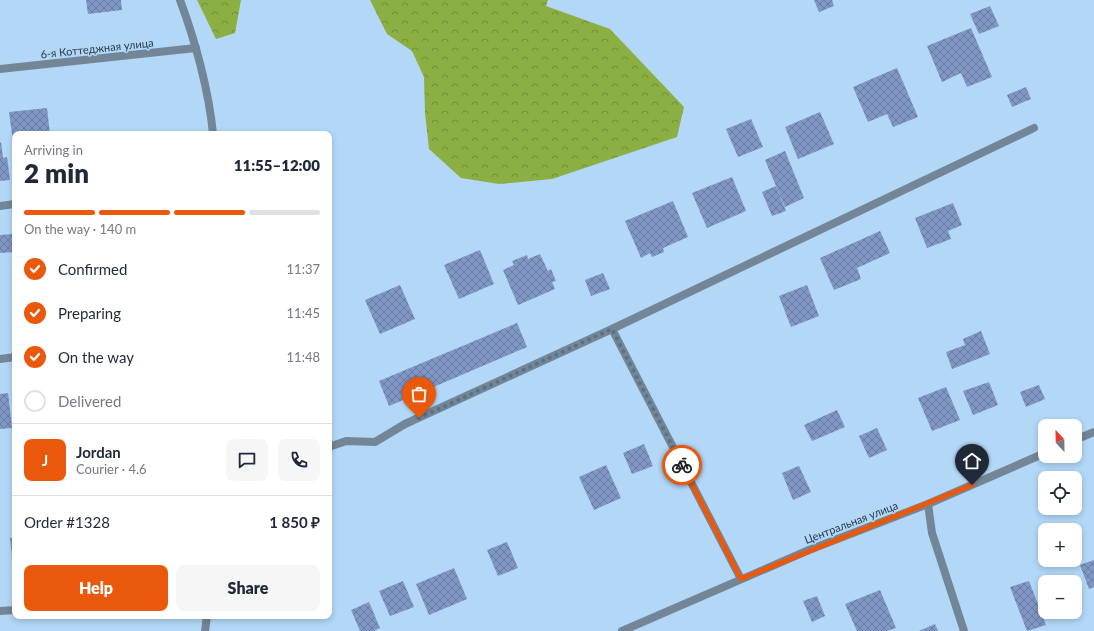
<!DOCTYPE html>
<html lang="en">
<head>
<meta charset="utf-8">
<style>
  body { margin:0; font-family:Lato,sans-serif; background:#f6f6f7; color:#1f2937; height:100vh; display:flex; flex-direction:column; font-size:15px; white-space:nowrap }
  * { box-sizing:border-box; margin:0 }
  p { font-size:13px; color:#747a83 }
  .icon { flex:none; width:22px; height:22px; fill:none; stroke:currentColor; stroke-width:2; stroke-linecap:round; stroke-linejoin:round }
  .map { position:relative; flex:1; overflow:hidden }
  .details { position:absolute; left:12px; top:131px; width:320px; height:488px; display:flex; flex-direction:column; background:#fff; border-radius:8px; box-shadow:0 2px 6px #0003 }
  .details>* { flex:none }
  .needle { width:26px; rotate:338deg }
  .buttons { position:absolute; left:1038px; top:419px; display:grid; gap:8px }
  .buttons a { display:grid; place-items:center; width:44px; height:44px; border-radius:8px; background:#fff; box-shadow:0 2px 6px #0003; font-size:20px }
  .pin { position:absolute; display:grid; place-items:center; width:34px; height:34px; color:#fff; margin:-41px -17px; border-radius:50% 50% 50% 0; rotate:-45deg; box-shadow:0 0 4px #0007 }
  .pin .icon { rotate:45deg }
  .courier { position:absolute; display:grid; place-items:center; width:40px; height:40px; margin:-20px; border:3px solid #ea580c; border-radius:50%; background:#fff; color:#222; box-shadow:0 1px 5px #0007 }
  .head em { font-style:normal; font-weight:800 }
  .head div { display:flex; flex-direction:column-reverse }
  .head { display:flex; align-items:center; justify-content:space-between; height:68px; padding:0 12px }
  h1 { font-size:26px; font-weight:800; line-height:30px }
  .bar { display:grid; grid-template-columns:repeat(4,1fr); gap:6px 4px; align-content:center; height:48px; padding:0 12px }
  .bar i { height:5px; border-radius:3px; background:#e0e1e3 }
  .bar .active { background:#ea580c }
  .bar p { grid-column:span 4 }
  .line { display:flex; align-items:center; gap:10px; padding:0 12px; border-top:1px solid #e0e1e3 }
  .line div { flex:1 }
  .round { display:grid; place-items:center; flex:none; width:42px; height:42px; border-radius:8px; background:#f6f6f7 }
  ol { padding:0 12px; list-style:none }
  li { display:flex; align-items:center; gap:12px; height:44px }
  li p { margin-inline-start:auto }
  li .icon { padding:4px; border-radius:50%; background:#ea580c; color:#fff; stroke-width:4 }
  li:last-child { color:#747a83 }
  li i { width:22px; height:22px; border:2px solid #e0e1e3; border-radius:50% }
  .cta { display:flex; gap:8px; margin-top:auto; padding:8px 12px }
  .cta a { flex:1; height:46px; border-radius:8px; background:#ea580c; color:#fff; font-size:16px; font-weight:800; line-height:46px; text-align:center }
  .cta a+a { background:#f6f6f7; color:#1f2937 }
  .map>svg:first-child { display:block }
  .forest { fill:url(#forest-crowns) }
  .building { fill:url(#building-cross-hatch) }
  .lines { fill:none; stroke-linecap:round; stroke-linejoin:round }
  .service { stroke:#738697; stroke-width:8 }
  .minor { stroke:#738697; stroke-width:8 }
  .done { stroke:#587187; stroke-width:4; stroke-dasharray:0 7.2 }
  .route { stroke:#ea580c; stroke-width:5 }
  .labels { text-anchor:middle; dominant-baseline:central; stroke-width:3; stroke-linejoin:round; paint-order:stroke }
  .street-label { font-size:11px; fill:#273a4a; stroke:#b2d7f7 }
</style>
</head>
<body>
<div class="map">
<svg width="1094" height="631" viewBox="0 0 1094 631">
  <defs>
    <pattern id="forest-crowns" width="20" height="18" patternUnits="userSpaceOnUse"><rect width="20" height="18" fill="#8caf43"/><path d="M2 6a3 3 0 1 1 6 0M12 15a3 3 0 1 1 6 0" fill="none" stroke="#728f3a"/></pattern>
    <pattern id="building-cross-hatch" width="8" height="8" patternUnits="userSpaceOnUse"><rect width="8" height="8" fill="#8096c5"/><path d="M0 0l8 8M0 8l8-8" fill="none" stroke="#697ba2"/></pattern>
  </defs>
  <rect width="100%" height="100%" fill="#b2d7f7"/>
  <g class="forest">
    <path d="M197,0h44l-6,33 -19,6z"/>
    <path d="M370,0h178l-2,6 64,23 74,78 -7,30 -125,42 -53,5 -38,-6 -32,-29 -4,-36 -1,-36 -12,-26 -25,-17z"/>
  </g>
  <g class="building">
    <path d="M86,0h35l1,10 -34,4z"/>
    <path d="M814,0h18l2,6 -15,6z"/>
    <path d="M990,6l9,20 -20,8 -9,-20z"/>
    <path d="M971,28l21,49 -25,10 -6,-14 -19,9 -15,-36z"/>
    <path d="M897,68l21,49 -25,10 -6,-13 -19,8 -15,-35z"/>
    <path d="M1026,87l5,12 -19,8 -5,-12z"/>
    <path d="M47,108l3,26h-35v8h-2l-4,-30z"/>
    <path d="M820,112l14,32 -36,15 -13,-32z"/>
    <path d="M751,119l12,28 -25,10 -12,-28z"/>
    <path d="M1,142l2,16 4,-1 3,23 -10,1v-38z"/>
    <path d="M785,151l19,47 -19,9 -20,-47z"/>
    <path d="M732,177l14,34 -39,17 -15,-35z"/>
    <path d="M776,186l10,25 -14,5 -10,-24z"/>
    <path d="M673,201l15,36 -25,11 1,4 -12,5 -2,-4 -9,5 -16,-37z"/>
    <path d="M953,203l9,22 -14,6 3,8 -24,9 -12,-30z"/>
    <path d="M880,231l10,22 -33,15 4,11 -27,11 -14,-32z"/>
    <path d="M13,234l2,18 -15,1v-18z"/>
    <path d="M480,250l14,34 -35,15 -15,-34z"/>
    <path d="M540,254l8,17 3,-2 5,12 -4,1 3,7 -37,16 -15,-35 11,-5 -2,-4 15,-6 1,4z"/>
    <path d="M603,273l7,16 -19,7 -6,-16z"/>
    <path d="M400,285l15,34 -35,15 -15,-34z"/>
    <path d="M807,285l12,31 -28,11 -12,-31z"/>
    <path d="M517,323l10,24 -138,59 -10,-25z"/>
    <path d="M981,331l9,23 -38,15 -6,-17 19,-7 -2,-6z"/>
    <path d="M989,382l9,23 -25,10 -10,-24z"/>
    <path d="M1039,385l6,14 -19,8 -6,-15z"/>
    <path d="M946,387l14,33 -28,11 -14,-33z"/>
    <path d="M8,393l4,35 -12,1v-35z"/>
    <path d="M837,410l8,17 -33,14 -8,-16z"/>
    <path d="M877,428l10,22 -18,8 -10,-22z"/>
    <path d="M644,444l9,22 -21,8 -9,-21z"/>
    <path d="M606,465l15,33 -27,12 -15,-33z"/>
    <path d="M799,466l12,26 -18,8 -11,-27z"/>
    <path d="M10,538h5v36h-1z"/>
    <path d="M507,542l11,26 -20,8 -11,-26z"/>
    <path d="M1094,560v27l-5,2 -9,-24z"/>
    <path d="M454,568l13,31 -38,16 -13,-31z"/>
    <path d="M403,581l11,26 -24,9 -11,-25z"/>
    <path d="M1029,581l17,44 -19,6 -17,-44z"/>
    <path d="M880,590l16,38 -9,3h-30l-12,-27z"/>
    <path d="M817,596l8,20 -13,6 -9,-21z"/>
    <path d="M369,602l11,26 -6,3h-14l-9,-21z"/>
    <path d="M935,624l3,7h-19z"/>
  </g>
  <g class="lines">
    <g class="service">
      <path d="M0,206l15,-2"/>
      <path d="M329,447l17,-6 29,1 30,-18"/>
    </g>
    <g class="minor">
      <path d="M180,0c15,40 29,91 33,134"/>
      <path d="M0,69l196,-21"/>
      <path d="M612,329l129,250"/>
      <path d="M0,359l15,-2"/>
      <path d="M405,424l207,-95 422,-201"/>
      <path d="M1075,440l19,-8"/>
      <path d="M928,504l4,29 32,98"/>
      <path d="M0,611l15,-1"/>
      <path d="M205,631l2,-15"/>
      <path d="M622,631l187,-81 119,-46 117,-51"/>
    </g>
  </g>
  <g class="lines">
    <path class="done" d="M419,418l193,-89 70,136"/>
    <path class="route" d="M682,465l59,114 231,-94"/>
  </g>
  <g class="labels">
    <g class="street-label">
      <text transform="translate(97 48) rotate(-6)">6-я Коттеджная улица</text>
      <text transform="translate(851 522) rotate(-21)">Центральная улица</text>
    </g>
  </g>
</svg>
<div class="buttons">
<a><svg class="needle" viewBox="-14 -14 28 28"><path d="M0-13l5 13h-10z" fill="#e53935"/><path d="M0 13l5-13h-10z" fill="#747a83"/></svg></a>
<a><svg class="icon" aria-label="locate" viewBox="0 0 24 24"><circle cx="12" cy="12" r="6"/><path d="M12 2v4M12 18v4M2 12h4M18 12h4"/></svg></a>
<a>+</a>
<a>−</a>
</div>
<div class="pin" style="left:419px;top:418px;background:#ea580c"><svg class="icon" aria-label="bag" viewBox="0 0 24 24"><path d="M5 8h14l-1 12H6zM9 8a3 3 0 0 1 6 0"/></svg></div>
<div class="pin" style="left:972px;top:485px;background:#1f2937"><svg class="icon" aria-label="home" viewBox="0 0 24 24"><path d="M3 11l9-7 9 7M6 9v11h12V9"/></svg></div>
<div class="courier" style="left:682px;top:465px"><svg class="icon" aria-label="bike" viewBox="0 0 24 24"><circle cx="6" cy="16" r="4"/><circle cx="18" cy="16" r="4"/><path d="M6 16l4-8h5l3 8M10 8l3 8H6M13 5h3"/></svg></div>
<section class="details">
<div class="head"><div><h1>2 min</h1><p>Arriving in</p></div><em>11:55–12:00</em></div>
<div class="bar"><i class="active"></i><i class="active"></i><i class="active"></i><i></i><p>On the way · 140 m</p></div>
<ol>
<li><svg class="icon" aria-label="check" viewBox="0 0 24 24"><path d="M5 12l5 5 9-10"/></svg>Confirmed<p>11:37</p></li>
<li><svg class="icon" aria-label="check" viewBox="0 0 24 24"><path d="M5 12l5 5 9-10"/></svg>Preparing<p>11:45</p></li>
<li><svg class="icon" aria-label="check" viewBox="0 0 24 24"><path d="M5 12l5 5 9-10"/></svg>On the way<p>11:48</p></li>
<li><i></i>Delivered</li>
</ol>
<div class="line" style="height:72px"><b class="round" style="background:#ea580c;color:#fff">J</b><div><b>Jordan</b><p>Courier · 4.6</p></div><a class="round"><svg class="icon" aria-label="chat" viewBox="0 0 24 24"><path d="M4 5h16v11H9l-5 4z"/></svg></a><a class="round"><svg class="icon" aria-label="phone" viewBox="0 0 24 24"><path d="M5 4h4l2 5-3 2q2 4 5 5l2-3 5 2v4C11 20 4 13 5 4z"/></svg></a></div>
<div class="line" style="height:52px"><div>Order #1328</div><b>1 850 ₽</b></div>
<div class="cta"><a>Help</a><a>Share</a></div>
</section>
</div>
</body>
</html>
